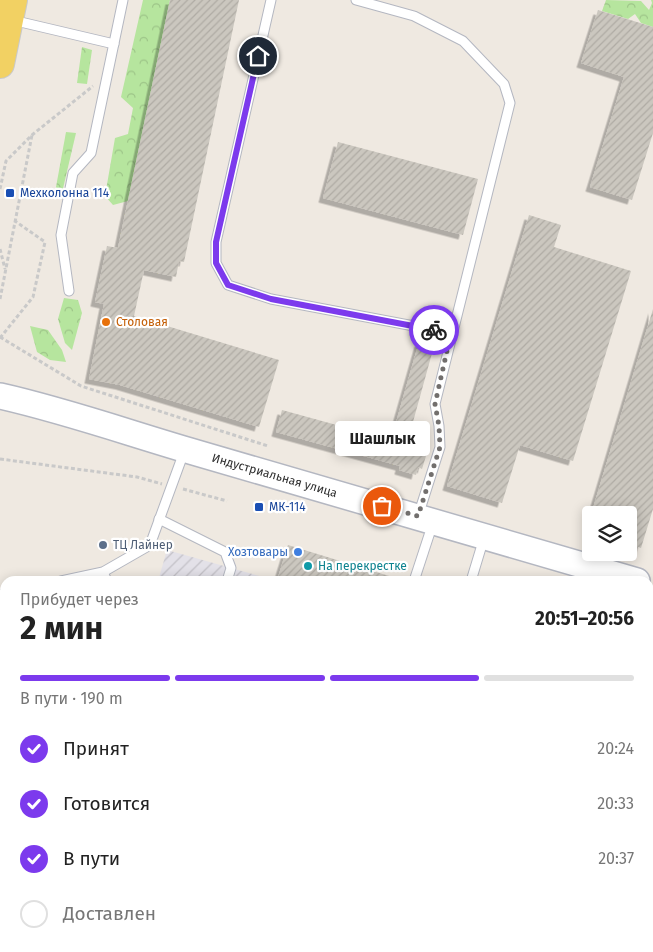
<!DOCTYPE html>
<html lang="ru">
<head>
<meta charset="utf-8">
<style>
  body { margin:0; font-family:"Fira Sans",sans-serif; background:#f2f2f2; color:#222; height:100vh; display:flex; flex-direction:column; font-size:19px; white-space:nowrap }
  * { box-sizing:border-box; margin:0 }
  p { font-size:16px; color:#767676 }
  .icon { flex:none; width:28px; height:28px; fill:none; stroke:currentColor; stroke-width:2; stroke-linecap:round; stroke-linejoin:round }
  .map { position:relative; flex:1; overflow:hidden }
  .details { position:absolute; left:0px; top:576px; width:654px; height:376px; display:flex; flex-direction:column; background:#fff; border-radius:15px 15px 0 0; box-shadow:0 2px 12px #0003 }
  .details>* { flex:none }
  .tools { position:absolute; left:582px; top:506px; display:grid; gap:10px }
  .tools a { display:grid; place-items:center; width:55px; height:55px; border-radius:5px; background:#fff; box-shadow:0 2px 12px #0003; font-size:25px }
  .pin { position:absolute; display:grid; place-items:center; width:42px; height:42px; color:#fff; margin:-21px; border:2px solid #fff; border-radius:50%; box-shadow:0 1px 5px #0007 }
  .courier { position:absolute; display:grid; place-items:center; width:50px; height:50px; margin:-25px; border:4px solid #7c3aed; border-radius:50%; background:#fff; color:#222; box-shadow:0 1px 6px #0007 }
  .bubble { position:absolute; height:35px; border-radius:5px; background:#fff; box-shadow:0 2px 12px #0003; font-size:16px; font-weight:700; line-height:35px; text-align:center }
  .overview em { font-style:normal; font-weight:700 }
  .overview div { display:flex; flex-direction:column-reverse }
  .overview { display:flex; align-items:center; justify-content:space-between; height:85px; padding:0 20px }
  h1 { font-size:32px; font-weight:700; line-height:38px }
  .bar { display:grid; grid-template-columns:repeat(4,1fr); gap:8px 5px; align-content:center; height:60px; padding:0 20px }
  .bar i { height:6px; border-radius:4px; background:#e0e0e0 }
  .bar .active { background:#7c3aed }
  .bar p { grid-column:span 4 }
  ol { padding:0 20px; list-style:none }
  li { display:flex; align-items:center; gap:15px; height:55px }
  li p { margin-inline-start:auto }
  li .icon { padding:5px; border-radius:50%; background:#7c3aed; color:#fff; stroke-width:4 }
  li:last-child { color:#767676 }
  li i { width:28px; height:28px; border:2px solid #e0e0e0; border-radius:50% }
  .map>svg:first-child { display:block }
  .industrial { fill:url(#industrial-furrows) }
  .forest { fill:url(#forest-crowns) }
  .building { fill:url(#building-hatch); filter:url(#shadow) }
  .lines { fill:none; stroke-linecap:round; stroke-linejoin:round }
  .lane-casing { stroke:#b4b7c1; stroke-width:11 }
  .secondary-casing { stroke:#b4b7c1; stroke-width:28 }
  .primary-casing { stroke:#c9c9c9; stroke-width:30 }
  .path { stroke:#c9c9c9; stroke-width:3; stroke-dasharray:4 2.5; stroke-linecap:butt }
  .lane { stroke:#fff; stroke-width:9 }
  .secondary { stroke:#fff; stroke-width:25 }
  .primary { stroke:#f2d163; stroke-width:28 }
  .done { stroke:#726f6d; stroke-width:5; stroke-dasharray:0 9 }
  .route { stroke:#7c3aed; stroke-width:6 }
  .transit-dot { fill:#1a4fb4; stroke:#fff; stroke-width:2 }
  .food-dot { fill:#e8710a; stroke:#fff; stroke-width:2 }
  .service-dot { fill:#5c6f8a; stroke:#fff; stroke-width:2 }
  .shop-dot { fill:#3f7fe0; stroke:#fff; stroke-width:2 }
  .culture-dot { fill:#0f9aa8; stroke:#fff; stroke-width:2 }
  .labels { text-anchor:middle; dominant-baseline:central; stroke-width:4.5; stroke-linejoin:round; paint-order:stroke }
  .transit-label { font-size:12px; fill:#164399; stroke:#fff; text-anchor:start }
  .food-label { font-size:12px; fill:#c56008; stroke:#fff; text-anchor:start }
  .street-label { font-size:12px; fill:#2e2e2e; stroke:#fff }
  .service-label { font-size:12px; fill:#4e5e75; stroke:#fff; text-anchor:start }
  .shop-label { font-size:12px; fill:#366cbe; stroke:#fff; text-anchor:end }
  .culture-label { font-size:12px; fill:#0d838f; stroke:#fff; text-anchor:start }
</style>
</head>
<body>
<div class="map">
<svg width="653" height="952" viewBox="0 0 653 952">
  <defs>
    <pattern id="industrial-furrows" width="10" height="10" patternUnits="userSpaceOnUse" patternTransform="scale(1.25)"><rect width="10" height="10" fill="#e3e1e8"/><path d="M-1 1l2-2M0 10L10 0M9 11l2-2" fill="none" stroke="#c3c1c7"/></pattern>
    <pattern id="forest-crowns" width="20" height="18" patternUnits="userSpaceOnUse" patternTransform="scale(1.25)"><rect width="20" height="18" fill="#b6e59e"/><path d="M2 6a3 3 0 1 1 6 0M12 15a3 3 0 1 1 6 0" fill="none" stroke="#9dc588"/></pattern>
    <pattern id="building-hatch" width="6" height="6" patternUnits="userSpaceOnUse" patternTransform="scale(1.25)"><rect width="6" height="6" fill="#cbc7bf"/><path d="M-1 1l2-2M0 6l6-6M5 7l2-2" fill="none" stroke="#afaba4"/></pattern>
    <filter id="shadow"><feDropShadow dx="-4.5" dy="4.5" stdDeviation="0" flood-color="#0004"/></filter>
  </defs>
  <rect width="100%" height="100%" fill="#efe9e1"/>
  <g class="industrial">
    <path d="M167,550l110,31h-119z"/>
    <path d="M0,709l5,1v238h132l-1,4h-136z"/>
  </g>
  <g class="forest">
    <path d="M143,0h27l-42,201 -15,4 -8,-9 10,-58 13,-4 5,-26 -12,-11z"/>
    <path d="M606,0l35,1 8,9 3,-7 -1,-3h2v27l-12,-4 -6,-9 -7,5 -26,-8z"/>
    <path d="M82,47l10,3 -5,34 -10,-1z"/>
    <path d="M66,132l10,1 -15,64 -5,-10z"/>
    <path d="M64,298l14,2 4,13 -10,37 -7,-7 -7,-24z"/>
    <path d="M30,326l18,4 14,20 4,12 -16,-2 -13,-8z"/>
  </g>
  <g class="building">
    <path d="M170,0h69l-55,262 -5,-1 -3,16 -32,-7 -10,46 145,44 -20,67 -139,-42 -31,-6 15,-75 -9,-2 12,-56 11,2z"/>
    <path d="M598,10l55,17v106l-21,67 -42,-13 34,-110 -43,-14z"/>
    <path d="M338,142l140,37 -15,56 -140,-37z"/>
    <path d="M529,215l32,10 -7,22 77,24 -58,190 -53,-16 -18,58 -55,-17z"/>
    <path d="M653,309v200l-12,39 -12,-4v-29h-38z"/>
    <path d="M419,342l15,4 -26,94 21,6 -7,23 -4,-2 -2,8 -17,-5 1,-4 -124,-34 6,-22 109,30z"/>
    <path d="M288,545l111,34 -1,2h-121z"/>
    <path d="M649,632l4,2v32l-4,-1z"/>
    <path d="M5,666v34l-5,-2v-17z"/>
    <path d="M649,780l4,1v34l-4,-1z"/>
    <path d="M137,948h35l-2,4h-34z"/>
    <path d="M371,948h7l13,4h-22z"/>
    <path d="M403,948h22l-2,4h-21z"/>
  </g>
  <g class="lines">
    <g class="lane-casing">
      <g id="lane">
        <path d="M271,0l-55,242v21l12,22 43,14 180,34"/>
        <path d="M356,0l58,16 49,25 41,43 6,19 -75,301 4,22 1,21 -22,69"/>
        <path d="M12,20l102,24"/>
        <path d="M69,291l-8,-56 12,-62 18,-20 32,-153"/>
        <path d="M159,519l66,33 6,16 -4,13"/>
        <path d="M103,572l4,9"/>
        <path d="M61,581l42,-9 47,-27 34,-93"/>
        <path d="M414,581l19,-58"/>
        <path d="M471,581l13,-43"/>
        <path d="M0,595l5,-2"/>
        <path d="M649,694l4,1"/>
        <path d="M649,772l4,1"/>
        <path d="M0,831l5,-18"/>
        <path d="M0,944l5,1"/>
        <path d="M14,948l16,4"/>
        <path d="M196,948v4"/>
        <path d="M103,952l1,-4"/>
        <path d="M355,952l3,-4"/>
        <path d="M433,952v-4"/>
      </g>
    </g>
    <g class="secondary-casing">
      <g id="secondary">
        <path id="s1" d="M0,396c67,15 131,38 197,57 146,42 293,85 440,128"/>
      </g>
    </g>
    <g class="primary-casing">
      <path id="primary" d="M0,64l13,-64"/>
    </g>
    <g class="path">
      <path d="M0,189l6,-28 26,-26 61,-49"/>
      <path d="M0,249l5,20"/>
      <path d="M0,299l32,-164"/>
      <path d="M0,337l81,49 187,60"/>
      <path d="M0,338l33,-41 12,-55 -30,-21"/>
      <path d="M0,459l137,18 25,7"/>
      <path d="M183,489l44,12"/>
    </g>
    <use href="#lane" class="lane"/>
    <use href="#secondary" class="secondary"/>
    <use href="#primary" class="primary"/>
  </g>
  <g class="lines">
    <path class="done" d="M382,506l36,10 22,-69 -1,-21 -4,-22 16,-71 -17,-3"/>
    <path class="route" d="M258,56l-42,186v21l12,22 43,14 163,31"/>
  </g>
  <g class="transit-dot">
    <rect x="5" y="188" width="10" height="10" rx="2.5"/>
    <rect x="254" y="502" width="10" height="10" rx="2.5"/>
  </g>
  <circle class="food-dot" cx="106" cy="322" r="5"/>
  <circle class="service-dot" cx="103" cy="545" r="5"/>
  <circle class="shop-dot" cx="298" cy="552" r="5"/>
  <circle class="culture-dot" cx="308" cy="566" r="5"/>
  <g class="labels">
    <g class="transit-label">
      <text x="20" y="193">Мехколонна 114</text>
      <text x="269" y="507">МК-114</text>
    </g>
    <g class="food-label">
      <text x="116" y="322">Столовая</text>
    </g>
    <g class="street-label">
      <text stroke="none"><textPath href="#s1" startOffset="286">Индустриальная улица</textPath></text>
    </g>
    <g class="service-label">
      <text x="113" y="545">ТЦ Лайнер</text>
    </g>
    <g class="shop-label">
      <text x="288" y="552">Хозтовары</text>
    </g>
    <g class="culture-label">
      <text x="318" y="566">На перекрестке</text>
    </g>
  </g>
</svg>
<div class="tools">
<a><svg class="icon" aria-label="layers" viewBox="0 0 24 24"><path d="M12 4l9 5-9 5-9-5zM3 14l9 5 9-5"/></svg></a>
</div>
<div class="pin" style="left:382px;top:506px;background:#ea580c"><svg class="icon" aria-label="bag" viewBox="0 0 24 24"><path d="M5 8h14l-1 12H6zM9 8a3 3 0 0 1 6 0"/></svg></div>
<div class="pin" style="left:258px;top:56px;background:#1f2937"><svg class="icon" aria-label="home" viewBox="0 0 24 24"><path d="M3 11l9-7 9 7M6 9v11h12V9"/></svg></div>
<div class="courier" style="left:434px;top:330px"><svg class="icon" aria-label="bike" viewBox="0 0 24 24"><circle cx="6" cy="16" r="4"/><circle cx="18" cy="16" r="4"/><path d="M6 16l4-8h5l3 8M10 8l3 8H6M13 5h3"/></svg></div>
<div class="bubble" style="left:335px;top:421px;width:95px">Шашлык</div>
<section class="details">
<div class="overview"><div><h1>2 мин</h1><p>Прибудет через</p></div><em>20:51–20:56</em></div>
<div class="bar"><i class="active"></i><i class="active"></i><i class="active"></i><i></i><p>В пути · 190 m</p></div>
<ol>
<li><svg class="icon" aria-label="check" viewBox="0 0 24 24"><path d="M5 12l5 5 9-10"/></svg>Принят<p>20:24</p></li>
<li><svg class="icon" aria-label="check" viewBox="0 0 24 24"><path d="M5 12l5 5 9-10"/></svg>Готовится<p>20:33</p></li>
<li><svg class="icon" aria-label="check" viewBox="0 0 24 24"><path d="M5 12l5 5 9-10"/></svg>В пути<p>20:37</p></li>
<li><i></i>Доставлен</li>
</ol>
</section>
</div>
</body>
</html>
